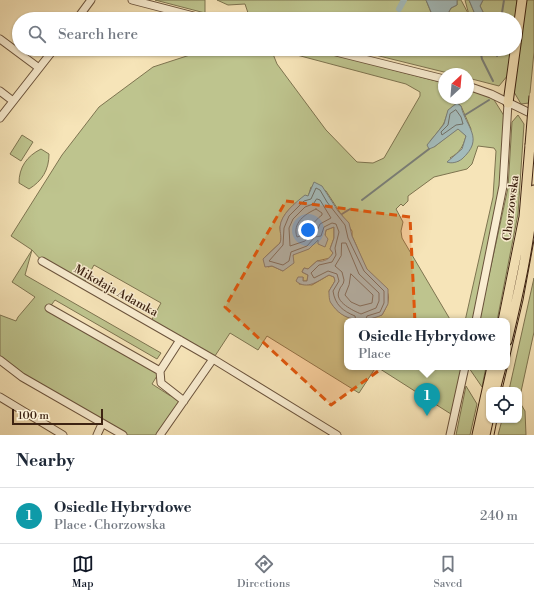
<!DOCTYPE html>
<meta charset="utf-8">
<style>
:root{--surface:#fff;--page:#f6f6f7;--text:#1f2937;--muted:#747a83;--line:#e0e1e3;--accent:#111827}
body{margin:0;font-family:"Libre Bodoni",serif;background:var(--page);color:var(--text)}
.controls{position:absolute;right:12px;bottom:12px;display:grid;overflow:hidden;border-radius:8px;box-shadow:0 1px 3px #0004}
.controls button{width:36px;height:36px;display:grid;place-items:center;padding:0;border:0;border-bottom:1px solid var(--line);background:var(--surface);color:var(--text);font:20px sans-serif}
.compass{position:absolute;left:438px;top:68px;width:36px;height:36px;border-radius:50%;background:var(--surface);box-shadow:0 1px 3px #0004;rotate:26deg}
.scale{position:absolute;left:12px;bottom:10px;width:91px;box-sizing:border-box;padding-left:4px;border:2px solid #3d2312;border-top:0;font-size:11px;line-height:14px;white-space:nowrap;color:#3d2312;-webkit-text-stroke:3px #f9edd1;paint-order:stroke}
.you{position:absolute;left:308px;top:230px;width:14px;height:14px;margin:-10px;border:3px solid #fff;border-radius:50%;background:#1a73e8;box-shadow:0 0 0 6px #1a73e833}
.badge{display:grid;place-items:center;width:26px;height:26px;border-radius:50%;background:var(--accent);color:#fff;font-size:13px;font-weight:700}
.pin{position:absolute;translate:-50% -33px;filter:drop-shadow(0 1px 2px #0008)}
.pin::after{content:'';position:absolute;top:21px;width:14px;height:12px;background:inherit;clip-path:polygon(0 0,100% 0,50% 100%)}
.popup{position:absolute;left:344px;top:318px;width:166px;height:52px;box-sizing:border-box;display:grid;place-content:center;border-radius:8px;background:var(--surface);filter:drop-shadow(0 1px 3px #0005);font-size:13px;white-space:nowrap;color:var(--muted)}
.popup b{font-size:15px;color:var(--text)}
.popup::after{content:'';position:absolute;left:50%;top:100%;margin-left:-8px;border:8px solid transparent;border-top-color:var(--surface)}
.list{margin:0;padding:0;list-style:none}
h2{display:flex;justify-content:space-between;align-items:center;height:52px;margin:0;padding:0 16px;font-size:17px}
h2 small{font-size:13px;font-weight:400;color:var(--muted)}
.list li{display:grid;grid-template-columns:26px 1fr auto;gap:12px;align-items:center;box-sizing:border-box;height:56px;padding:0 16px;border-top:1px solid var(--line)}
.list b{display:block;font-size:15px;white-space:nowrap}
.list p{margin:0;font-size:13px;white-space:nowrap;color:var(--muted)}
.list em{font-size:13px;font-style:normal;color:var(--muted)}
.icon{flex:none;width:22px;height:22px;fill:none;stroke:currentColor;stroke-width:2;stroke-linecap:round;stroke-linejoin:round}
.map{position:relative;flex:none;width:534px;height:435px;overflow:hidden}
.search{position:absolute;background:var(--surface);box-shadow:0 1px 3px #0004;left:12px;right:12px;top:12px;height:44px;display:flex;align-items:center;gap:10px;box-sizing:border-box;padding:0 14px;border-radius:22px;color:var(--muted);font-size:15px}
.sheet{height:108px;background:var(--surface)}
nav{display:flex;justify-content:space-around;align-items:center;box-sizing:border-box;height:56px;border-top:1px solid var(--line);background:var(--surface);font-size:11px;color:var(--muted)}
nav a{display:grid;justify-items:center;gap:2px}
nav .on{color:var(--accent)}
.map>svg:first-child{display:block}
</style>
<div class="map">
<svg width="534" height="435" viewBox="0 0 534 435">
<rect width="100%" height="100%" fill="#f6e4b8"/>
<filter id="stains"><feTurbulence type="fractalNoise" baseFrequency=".005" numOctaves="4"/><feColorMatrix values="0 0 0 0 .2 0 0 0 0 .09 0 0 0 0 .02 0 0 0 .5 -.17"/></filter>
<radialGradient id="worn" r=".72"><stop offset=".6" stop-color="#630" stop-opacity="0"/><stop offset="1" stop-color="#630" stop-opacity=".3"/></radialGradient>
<path fill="#bec48e" stroke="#7e7450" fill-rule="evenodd" d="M 155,0 L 205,0 L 205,13 Z
M 217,0 L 426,0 L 432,15 L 436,19 L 446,17 L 451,8 L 457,5 L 457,0 L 461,0 L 469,15 L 465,0 L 469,0 L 477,19 L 250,19 L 245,4 L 228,5 Z
M 483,0 L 517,0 L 515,19 L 482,19 L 483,12 L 480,6 Z
M 526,0 L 534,0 L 534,52 L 529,103 L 521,104 L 514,92 Z
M 197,49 L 312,49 L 444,83 L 444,98 L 468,98 L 468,89 L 491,95 L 506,119 L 503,186 L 476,321 L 465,321 L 493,197 L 496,151 L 494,148 L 478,146 L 472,164 L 467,169 L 434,177 L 408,196 L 408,201 L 403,206 L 401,204 L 396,209 L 403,222 L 401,231 L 402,238 L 451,321 L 361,321 L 382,315 C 400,286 376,287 366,268 C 361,258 357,246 352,236 L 352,231 L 326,191 L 311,187 L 308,197 C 295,202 282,213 280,227 C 280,233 282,238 280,243 L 265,257 L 268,267 L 272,266 L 283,271 L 293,255 L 325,235 L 326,230 L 334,227 L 334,238 L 330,249 L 333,253 L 330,258 L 317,261 L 308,269 L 304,268 L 302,272 L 308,275 L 307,281 L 303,281 L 303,277 L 299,284 L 312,285 L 329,275 L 334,277 L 335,281 L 329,291 C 332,311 341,316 360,321 L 347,321 L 347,367 L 376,367 L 359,393 L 267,336 L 258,350 L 230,333 L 213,359 L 150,323 L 161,303 L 94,265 L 83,285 L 42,261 L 32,250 L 25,275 L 161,353 L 157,359 L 55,300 L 49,308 L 160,371 L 152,384 L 169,395 L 184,401 L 160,435 L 123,435 L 0,360 L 0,315 L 16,321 L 18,317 L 35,297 L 12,282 L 32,250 L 11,236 L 62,155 L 99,107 L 153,67 L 196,53 ZM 278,50 L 406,84 L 420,92 L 420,96 L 384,158 L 373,163 L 357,162 L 326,130 L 277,64 L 273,54 L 274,51 ZM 459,104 L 461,106 L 471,129 L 459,161 L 450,158 C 460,152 463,147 466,136 L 458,128 L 434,147 L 430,141 C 433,138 442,127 444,123 C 447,116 448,105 459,104 Z
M 351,49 L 511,49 L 508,75 L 499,86 L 468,78 L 468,74 L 452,74 Z
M 518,115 L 524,124 L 518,214 L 497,321 L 479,321 L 508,188 L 512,122 Z
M 22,135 L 33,142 L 21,161 L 10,154 Z
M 41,149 L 49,154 C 49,170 42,181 29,189 L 19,183 C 19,167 27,156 41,149 Z
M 534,278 L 534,332 L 519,401 L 525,411 L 526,435 L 498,435 L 502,420 L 519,420 L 519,390 L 509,390 Z
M 377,367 L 465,367 L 454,416 Z
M 470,367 L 486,367 L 482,387 L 469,368 Z
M 466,386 L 477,404 L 470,435 L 456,435 Z"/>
<path fill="#a3bbbb" stroke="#7a7e77" d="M 426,0 L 457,0 L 457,5 L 451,8 L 446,17 L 434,19 Z
M 469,0 L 483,0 L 480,6 L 483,12 L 482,19 L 477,19 Z
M 457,103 L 461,106 C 466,128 485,138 462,159 C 458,162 452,164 447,162 L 462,149 L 466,136 L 458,129 L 434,147 L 429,149 L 427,145 L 444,124 L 448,110 Z
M 314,182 L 322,186 L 338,211 L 349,223 L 352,236 L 367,269 L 388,289 L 388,304 L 382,315 C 363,323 343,322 331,303 C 329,301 329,294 329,291 L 335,281 L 334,277 L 329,275 C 319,280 307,291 296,281 L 298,277 L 303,277 L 303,281 L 307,281 L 308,275 L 302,272 L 304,268 L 308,269 L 317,261 C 325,262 329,259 333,253 L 330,249 L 334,238 L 334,227 L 326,230 L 325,235 L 328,239 L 325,247 L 318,244 L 318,240 L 309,249 L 293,255 L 294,263 L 283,271 L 272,266 L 265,267 L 263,259 L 280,243 C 282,238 280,233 280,227 C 281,214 295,203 305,195 L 308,196 Z"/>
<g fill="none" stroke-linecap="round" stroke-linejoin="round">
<path stroke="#706f66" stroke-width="1" d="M 456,110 L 461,117 L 463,124 L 456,125 L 442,135 L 441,132 L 448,125 L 450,114 Z
M 317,199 L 320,200 L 331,218 L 320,224 L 317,231 L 310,234 L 305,241 L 290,246 L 289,228 L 293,219 L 305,207 L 313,204 Z
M 316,209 L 322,213 L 322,215 C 313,221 306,236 297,237 C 292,223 305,214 316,209 Z
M 342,243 L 346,243 L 359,274 L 379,293 L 379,301 L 376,308 L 361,314 C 354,311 334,302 339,291 C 340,286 344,285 344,280 L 342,272 L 335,266 L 341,256 Z
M 351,274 L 373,295 L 372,303 L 360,306 L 351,302 L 345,295 L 349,285 Z
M 356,321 L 355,316 C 343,311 335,305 333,291 L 339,281 L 337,274 L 328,271 L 314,278 L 311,273 L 319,265 L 332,262 L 336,255 L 335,248 L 339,232 L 336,224 L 332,223 L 324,227 L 321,236 L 315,237 L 307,246 L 291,252 L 289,261 L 283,265 L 269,261 L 283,245 L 284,228 L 289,216 L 304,201 L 311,199 L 316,188 L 320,190 L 327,202 L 345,225 L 348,238 L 364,271 L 384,291 L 384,303 L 380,312 L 367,316 L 365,321"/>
<path stroke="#7a7e77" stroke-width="2" d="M 469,17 L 470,19
M 501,19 L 504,0
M 480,49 L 482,59 L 493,81
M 497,56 L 501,49
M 465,115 L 489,100
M 362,200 L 429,149
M 342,214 L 350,209"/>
<path stroke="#a3bbbb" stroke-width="6" d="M 399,9 L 404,0"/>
<defs>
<path id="minor" d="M 132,0 L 205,19
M 77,19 L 91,0
M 0,39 L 39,68
M 324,49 L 444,79
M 468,86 L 491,94 L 534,115
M 0,91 L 13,101
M 0,118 L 54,49
M 42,261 L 213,359
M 49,308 L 160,371
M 476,321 L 503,186 L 508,103
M 180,340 L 160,371 L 161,383 L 184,401
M 0,360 L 22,377 L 123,435
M 0,397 L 63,435
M 97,435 L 102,424
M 160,435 L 213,359 L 337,435
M 450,435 L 465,367"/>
<path id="major" d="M 508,103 L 522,0
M 503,321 L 524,217 L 530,145
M 507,341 C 519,291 530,242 534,190
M 495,390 L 501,367
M 477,435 L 492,367
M 485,435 L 489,417"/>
</defs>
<use href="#minor" stroke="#6b533c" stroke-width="9"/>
<use href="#major" stroke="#3d2312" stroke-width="11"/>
<use href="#minor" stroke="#f9edd1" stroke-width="7"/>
<use href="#major" stroke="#f6e4b8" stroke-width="9"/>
<path stroke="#3d2312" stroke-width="1" d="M 502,390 L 523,300 L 534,240
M 494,435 L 497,420"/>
<defs>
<path id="major-bridge" d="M 530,145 L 534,96"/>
</defs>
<use href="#major-bridge" stroke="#3d2312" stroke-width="11" stroke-linecap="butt"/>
<use href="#major-bridge" stroke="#f6e4b8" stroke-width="9"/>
</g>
<path fill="#df560c" fill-opacity="0.2" stroke="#df560c" stroke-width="3" stroke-dasharray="8 5" stroke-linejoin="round" d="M 286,201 L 410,217 L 416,344 L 331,405 L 225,307 Z"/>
<g text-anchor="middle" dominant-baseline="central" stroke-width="3" stroke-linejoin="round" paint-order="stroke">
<g font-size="12" fill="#3d2312" stroke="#f9edd1">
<text transform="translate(511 208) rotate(-83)">Chorzowska</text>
<text transform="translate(116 291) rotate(29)">Mikołaja Adamka</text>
</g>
</g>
<rect width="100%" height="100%" filter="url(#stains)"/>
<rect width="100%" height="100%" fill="url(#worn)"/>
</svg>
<div class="controls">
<button><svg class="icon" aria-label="locate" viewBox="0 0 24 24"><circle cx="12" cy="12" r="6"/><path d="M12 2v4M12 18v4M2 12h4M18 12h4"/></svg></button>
</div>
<svg class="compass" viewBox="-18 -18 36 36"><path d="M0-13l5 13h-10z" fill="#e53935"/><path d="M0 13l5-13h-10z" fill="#747a83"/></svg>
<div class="scale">100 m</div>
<div class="you"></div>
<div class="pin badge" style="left:427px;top:416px;background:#0f9aa8">1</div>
<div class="popup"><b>Osiedle Hybrydowe</b>Place</div>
<div class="search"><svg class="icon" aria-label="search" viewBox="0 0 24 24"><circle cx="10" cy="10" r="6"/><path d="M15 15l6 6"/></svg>Search here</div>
</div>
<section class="sheet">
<h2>Nearby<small></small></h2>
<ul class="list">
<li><span class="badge" style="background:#0f9aa8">1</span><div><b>Osiedle Hybrydowe</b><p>Place · Chorzowska</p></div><em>240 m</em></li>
</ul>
</section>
<nav>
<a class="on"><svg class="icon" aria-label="map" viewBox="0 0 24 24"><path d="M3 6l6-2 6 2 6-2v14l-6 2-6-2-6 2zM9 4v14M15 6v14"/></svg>Map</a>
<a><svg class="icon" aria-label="directions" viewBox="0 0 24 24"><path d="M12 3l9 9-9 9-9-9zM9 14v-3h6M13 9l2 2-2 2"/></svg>Directions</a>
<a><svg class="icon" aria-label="saved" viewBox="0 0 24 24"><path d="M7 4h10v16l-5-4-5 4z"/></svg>Saved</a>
</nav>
